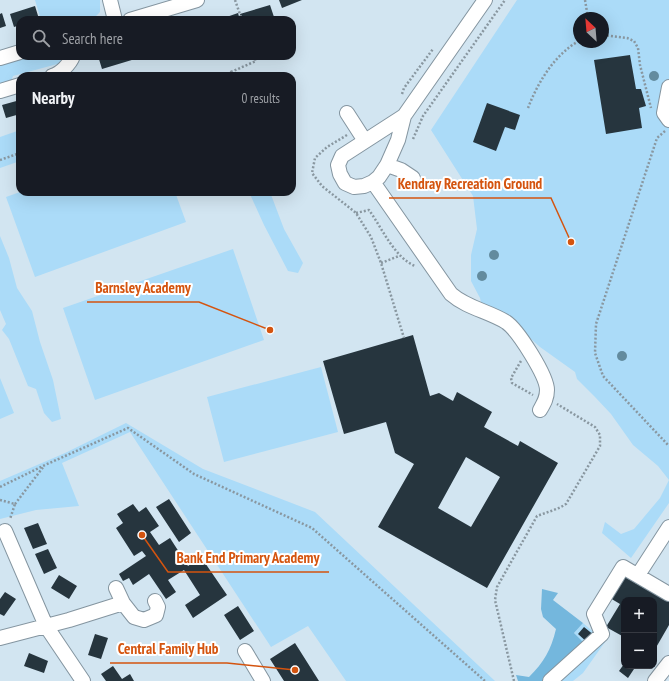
<!DOCTYPE html>
<meta charset="utf-8">
<style>
:root{--surface:#171b24;--page:#20242c;--text:#f1f3f6;--muted:#9ea1a6;--line:#363941}
body{margin:0;font-family:"PT Sans Narrow",sans-serif;background:var(--page);color:var(--text)}
.controls{position:absolute;right:12px;bottom:12px;display:grid;overflow:hidden;border-radius:8px;box-shadow:0 4px 16px #0002}
.controls button{width:36px;height:36px;display:grid;place-items:center;padding:0;border:0;border-bottom:1px solid var(--line);background:var(--surface);color:var(--text);font:20px sans-serif}
.compass{position:absolute;left:573px;top:12px;width:36px;height:36px;border-radius:50%;background:var(--surface);box-shadow:0 4px 16px #0002;rotate:334deg}
.list{margin:0;padding:0;list-style:none}
h2{display:flex;justify-content:space-between;align-items:center;height:52px;margin:0;padding:0 16px;font-size:17px}
h2 small{font-size:13px;font-weight:400;color:var(--muted)}
.icon{flex:none;width:22px;height:22px;fill:none;stroke:currentColor;stroke-width:2;stroke-linecap:round;stroke-linejoin:round}
.map{position:relative;flex:none;width:669px;height:681px;overflow:hidden}
.search{position:absolute;background:var(--surface);box-shadow:0 4px 16px #0002;left:16px;top:16px;width:280px;height:44px;display:flex;align-items:center;gap:10px;box-sizing:border-box;padding:0 14px;border-radius:12px;color:var(--muted);font-size:15px}
.panel{position:absolute;background:var(--surface);box-shadow:0 4px 16px #0002;left:16px;top:72px;width:280px;height:124px;border-radius:12px}
.map>svg:first-child{display:block}
</style>
<div class="map">
<svg width="669" height="681" viewBox="0 0 669 681">
<rect width="100%" height="100%" fill="#d2e5f1"/>
<path fill="#abdbf8" fill-rule="evenodd" d="M 35,0 L 100,0 L 100,12 L 94,18 L 88,20 L 41,20 Z
M 517,0 L 669,0 L 669,503 L 631,558 L 602,533 L 605,522 L 621,534 L 634,529 L 660,498 L 669,480 L 658,466 L 633,445 L 611,414 L 595,397 L 577,379 L 575,372 L 540,347 L 512,322 L 482,307 L 480,298 L 471,281 L 471,255 L 477,229 L 473,196 L 431,130 ZM 579,18 L 603,18 L 603,42 L 579,42 Z
M 31,56 L 68,56 L 61,63 L 13,76 L 11,82 L 0,85 L 0,65 Z
M 20,130 L 20,161 L 0,168 L 0,137 Z
M 20,192 L 175,192 L 186,222 L 35,277 L 6,197 Z
M 249,192 L 270,192 L 284,229 L 303,263 L 298,273 L 288,271 L 264,225 Z
M 0,236 L 9,258 L 17,288 L 32,311 L 40,342 L 53,380 L 61,419 L 52,422 L 44,413 L 36,389 L 28,386 L 9,339 L 2,330 L 6,324 L 0,310 Z
M 233,249 L 264,340 L 95,400 L 63,308 Z
M 321,367 L 338,432 L 224,462 L 207,397 Z
M 0,378 L 14,413 L 0,419 Z
M 126,423 L 203,469 L 315,512 L 495,681 L 346,681 L 308,626 L 271,647 L 130,432 L 62,463 L 79,506 L 36,510 L 0,519 L 0,481 L 65,453 Z
M 583,623 L 605,642 L 583,673 L 573,681 L 542,681 L 583,643 L 574,633 Z"/>
<path fill="#74b7dd" d="M 542,589 L 558,593 L 553,600 L 583,623 L 574,633 L 584,643 L 542,681 L 518,681 L 516,675 L 529,677 C 544,662 551,650 556,629 L 543,617 L 541,609 Z"/>
<path fill="#26353e" fill-rule="evenodd" d="M 279,0 L 302,0 L 282,8 Z
M 270,5 L 275,20 L 242,20 L 240,14 Z
M 35,6 L 39,19 L 20,20 L 20,25 L 14,27 L 10,14 Z
M 2,13 L 6,26 L 0,28 L 0,14 Z
M 238,13 L 240,20 L 218,20 Z
M 630,55 L 636,89 L 641,89 L 646,106 L 639,108 L 642,128 L 606,134 L 594,60 Z
M 98,56 L 145,56 L 102,69 Z
M 20,100 L 20,114 L 6,118 L 2,105 Z
M 487,103 L 520,115 L 515,130 L 505,127 L 496,151 L 473,142 Z
M 413,335 L 430,396 L 439,393 L 453,401 L 457,392 L 492,412 L 484,427 L 518,446 L 520,441 L 558,463 L 487,588 L 378,527 L 414,464 L 395,453 L 386,422 L 344,434 L 323,361 ZM 466,457 L 500,477 L 471,527 L 438,508 Z
M 169,499 L 191,533 L 179,542 L 156,507 Z
M 133,504 L 139,512 L 146,507 L 159,526 L 150,532 L 159,545 L 170,538 L 188,566 L 201,557 L 227,595 L 193,618 L 185,605 L 200,595 L 184,570 L 168,580 L 176,592 L 166,599 L 149,574 L 133,585 L 129,578 L 123,581 L 119,574 L 146,556 L 142,551 L 134,556 L 116,528 L 123,523 L 117,514 Z
M 38,523 L 47,544 L 33,549 L 24,528 Z
M 48,549 L 57,568 L 44,574 L 35,554 Z
M 59,575 L 77,586 L 69,599 L 51,588 Z
M 623,576 L 669,602 L 669,625 L 654,651 L 654,600 L 624,600 L 624,637 L 606,627 L 620,604 L 610,598 Z
M 5,592 L 16,599 L 4,616 L 0,614 L 0,599 Z
M 238,606 L 254,631 L 240,640 L 224,615 Z
M 584,627 L 595,636 L 588,643 L 578,634 Z
M 95,634 L 108,638 L 101,659 L 88,655 Z
M 295,643 L 319,681 L 284,681 L 270,659 Z
M 29,653 L 48,661 L 44,673 L 24,666 Z
M 624,664 L 624,666 L 636,666 L 628,678 L 619,671 Z
M 113,666 L 122,679 L 130,674 L 134,681 L 106,681 L 101,674 Z"/>
<g fill="none" stroke-linecap="round" stroke-linejoin="round">
<defs>
<path id="minor" d="M 110,0 L 115,20
M 130,20 L 197,0
M 0,58 L 20,52
M 52,76 C 60,74 70,64 73,56
M 669,87 L 664,113 L 669,120
M 0,91 L 20,85
M 347,113 L 365,141
M 404,116 L 342,156 L 338,165 L 340,174 L 345,183 L 354,187 L 364,186 L 373,182 L 379,177 L 387,165 L 398,140 L 404,116 L 485,0
M 387,165 L 401,170 L 413,178
M 373,182 L 451,294 C 467,308 488,311 506,322 C 518,330 547,376 547,390 C 547,398 544,403 540,410
M 5,531 L 46,626 L 83,681
M 638,575 L 669,527
M 116,588 L 123,603
M 0,638 L 69,620 L 123,603 L 134,617 L 144,620 L 156,615 L 158,607 L 155,601
M 245,651 L 263,681
M 550,681 L 602,634 L 594,614 L 623,567 L 669,594
M 655,681 L 669,663"/>
</defs>
<use href="#minor" stroke="#8495a0" stroke-width="16"/>
<path stroke="#8997a0" stroke-width="2.5" stroke-dasharray="2 2" stroke-linecap="butt" d="M 235,0 L 242,20
M 585,0 L 588,18
M 603,35 L 627,38 L 634,41 L 638,48 L 640,65 L 651,108
M 230,76 L 231,72 L 256,61 L 254,56
M 402,94 L 404,88 L 433,49
M 528,108 C 538,82 555,54 579,41
M 665,131 L 657,138 L 596,324 L 595,353 L 603,376 L 669,446
M 347,135 L 327,147 L 315,158 L 312,173 L 322,186 L 356,213 L 371,237 L 381,263 L 404,338
M 413,139 L 423,116 L 505,0
M 0,160 L 20,153
M 356,213 L 369,210 C 382,228 394,257 415,266
M 381,263 L 399,256
M 521,361 L 511,378 L 512,383 L 533,395
M 0,487 L 45,465 L 128,428 L 194,474 L 312,528 L 485,681
M 0,500 L 15,504 L 10,519
M 15,504 L 44,466
M 514,681 L 495,600 L 497,587 L 537,516 C 547,512 557,510 566,504 L 600,446 L 600,435 L 595,427 L 557,404"/>
<use href="#minor" stroke="#fff" stroke-width="14"/>
</g>
<g fill="#638b9e">
<circle cx="654" cy="76" r="5"/>
<circle cx="494" cy="255" r="5"/>
<circle cx="482" cy="276" r="5"/>
<circle cx="622" cy="356" r="5"/>
</g>
<path fill="none" stroke="#d4540f" stroke-width="1.5" d="M571 242L551 198H389M270 330L199 302H87M142 535L168 572H329M295 670L227 663H110"/>
<g fill="#d4540f" stroke="#fff" stroke-width="1.5">
<circle cx="571" cy="242" r="4"/>
<circle cx="270" cy="330" r="4"/>
<circle cx="142" cy="535" r="4"/>
<circle cx="295" cy="670" r="4"/>
</g>
<g font-size="15" text-anchor="middle" font-weight="bold" fill="#d4540f" stroke="#fff" stroke-width="4" stroke-linejoin="round" paint-order="stroke">
<text x="470" y="189">Kendray Recreation Ground</text>
<text x="143" y="293">Barnsley Academy</text>
<text x="248" y="563">Bank End Primary Academy</text>
<text x="168" y="654">Central Family Hub</text>
</g>
</svg>
<div class="controls">
<button>+</button>
<button>−</button>
</div>
<svg class="compass" viewBox="-18 -18 36 36"><path d="M0-13l5 13h-10z" fill="#e53935"/><path d="M0 13l5-13h-10z" fill="#9ea1a6"/></svg>
<div class="search"><svg class="icon" aria-label="search" viewBox="0 0 24 24"><circle cx="10" cy="10" r="6"/><path d="M15 15l6 6"/></svg>Search here</div>
<section class="panel">
<h2>Nearby<small>0 results</small></h2>
<ul class="list">
</ul>
</section>
</div>
